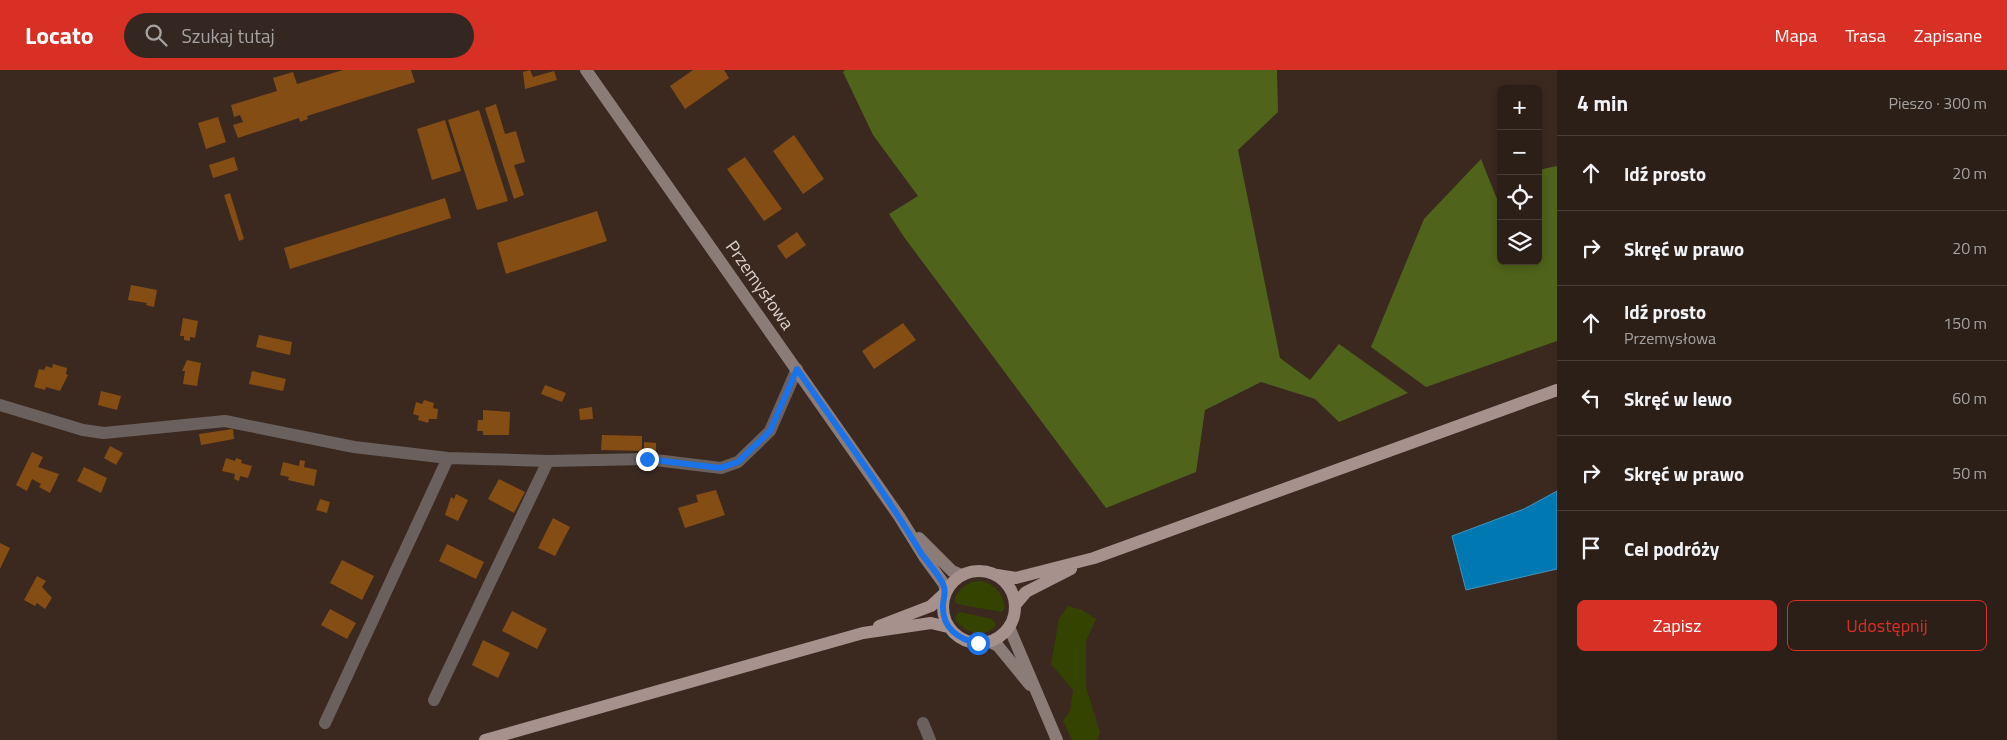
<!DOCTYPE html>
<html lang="pl">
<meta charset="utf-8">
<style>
:root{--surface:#2c1f18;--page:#342721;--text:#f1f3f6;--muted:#a6a2a2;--line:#483d37;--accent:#d93025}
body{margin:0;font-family:"Titillium Web",sans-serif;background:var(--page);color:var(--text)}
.controls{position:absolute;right:15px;top:15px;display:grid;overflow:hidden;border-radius:8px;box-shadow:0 2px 8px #0003}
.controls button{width:45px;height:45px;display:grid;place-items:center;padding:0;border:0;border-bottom:1px solid var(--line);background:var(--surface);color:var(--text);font:25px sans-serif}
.stop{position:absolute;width:15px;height:15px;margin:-11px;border:4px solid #1a73e8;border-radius:50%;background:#fff}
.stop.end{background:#1a73e8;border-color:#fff;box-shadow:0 1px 5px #0008}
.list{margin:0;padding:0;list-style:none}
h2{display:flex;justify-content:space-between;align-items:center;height:65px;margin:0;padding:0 20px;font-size:21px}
h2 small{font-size:16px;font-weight:400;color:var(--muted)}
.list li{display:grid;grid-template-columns:32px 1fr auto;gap:15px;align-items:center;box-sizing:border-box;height:75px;padding:0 20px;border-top:1px solid var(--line)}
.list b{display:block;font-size:19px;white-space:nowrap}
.list p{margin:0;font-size:16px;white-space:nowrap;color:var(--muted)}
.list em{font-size:16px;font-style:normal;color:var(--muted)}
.actions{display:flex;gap:10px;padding:15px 20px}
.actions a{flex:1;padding:11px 0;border:1px solid var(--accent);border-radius:8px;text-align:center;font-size:18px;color:var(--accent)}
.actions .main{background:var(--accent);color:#fff}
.icon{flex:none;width:28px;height:28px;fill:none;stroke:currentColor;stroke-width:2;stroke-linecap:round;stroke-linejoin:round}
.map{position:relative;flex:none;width:1557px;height:670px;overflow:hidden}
header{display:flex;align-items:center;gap:30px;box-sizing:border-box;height:70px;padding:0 25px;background:var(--accent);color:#fff}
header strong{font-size:24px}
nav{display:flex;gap:28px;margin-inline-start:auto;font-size:18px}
.search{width:350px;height:45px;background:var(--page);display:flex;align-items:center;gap:12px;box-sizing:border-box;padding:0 18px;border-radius:28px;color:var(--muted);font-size:19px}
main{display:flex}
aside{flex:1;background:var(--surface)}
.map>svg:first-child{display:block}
</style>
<header>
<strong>Locato</strong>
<div class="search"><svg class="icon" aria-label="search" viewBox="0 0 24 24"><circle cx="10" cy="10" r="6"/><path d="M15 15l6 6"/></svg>Szukaj tutaj</div>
<nav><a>Mapa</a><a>Trasa</a><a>Zapisane</a></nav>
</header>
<main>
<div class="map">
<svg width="1557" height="670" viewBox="0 0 1557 670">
<rect width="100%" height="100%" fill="#3b2920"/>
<path fill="#344300" d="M 981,511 C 996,514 1003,524 1005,538 L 1002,542 L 957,534 L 955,532 L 955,527 C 961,517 969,511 981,511 Z
M 1068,536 L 1082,540 L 1096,549 L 1086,571 L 1086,617 L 1100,663 L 1097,670 L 1072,670 L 1063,651 L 1070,641 L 1073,620 L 1051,594 L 1059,549 Z
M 960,542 L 992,549 L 996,555 C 985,570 964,563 955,549 L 956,545 Z"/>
<path fill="#50631a" d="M 845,0 L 1277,0 L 1278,42 L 1238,80 L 1280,288 L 1310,310 L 1339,274 L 1408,323 L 1339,352 L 1315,329 L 1261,312 L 1205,340 L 1196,402 L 1106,438 L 904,167 L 889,144 L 918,126 L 873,65 L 843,2 Z
M 1481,89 L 1501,139 L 1501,191 L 1538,191 L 1538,100 L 1557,96 L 1557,271 L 1426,317 L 1371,277 L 1424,149 Z"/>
<path fill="#0079b2" stroke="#4293ba" d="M 1557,421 L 1557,499 L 1466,520 L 1452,466 L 1524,439 Z"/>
<path fill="#844d14" d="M 343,0 L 411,0 L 415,12 L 307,46 L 308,49 L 300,52 L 299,48 L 238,68 L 233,55 L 243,52 L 240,45 L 234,47 L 231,35 L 277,21 L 273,8 L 293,2 L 297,14 Z
M 530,0 L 533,7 L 554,1 L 557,10 L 525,19 L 523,2 Z
M 693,0 L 724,0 L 729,8 L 685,39 L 670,16 Z
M 496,34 L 505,64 L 516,61 L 525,92 L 514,95 L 524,125 L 514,129 L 485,38 Z
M 479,40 L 508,131 L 477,140 L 448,50 Z
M 218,47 L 226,72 L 206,79 L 198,53 Z
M 445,50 L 461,101 L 432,110 L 417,59 Z
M 794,65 L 824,109 L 803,124 L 773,81 Z
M 234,87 L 238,100 L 213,108 L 209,95 Z
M 745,87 L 782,139 L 764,151 L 727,99 Z
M 230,123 L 244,169 L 239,171 L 224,125 Z
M 445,128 L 451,148 L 290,199 L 284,178 Z
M 597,141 L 607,171 L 506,204 L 497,173 Z
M 797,162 L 806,175 L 786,189 L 777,176 Z
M 131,215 L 157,220 L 154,237 L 146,235 L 147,233 L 128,230 Z
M 183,248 L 198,251 L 195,268 L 190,267 L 190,271 L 184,270 L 184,266 L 180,266 Z
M 903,253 L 916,270 L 874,299 L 862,281 Z
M 259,265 L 292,272 L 290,285 L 256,277 Z
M 187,290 L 201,293 L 197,316 L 183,314 L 185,301 L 182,301 Z
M 53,294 L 67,298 L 66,304 L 68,305 L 60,321 L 46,317 L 45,320 L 34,317 L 39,299 L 44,300 L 46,296 L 52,298 Z
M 252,301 L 286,309 L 283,321 L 249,314 Z
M 545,315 L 566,323 L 562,332 L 541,324 Z
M 101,321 L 121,326 L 117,340 L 98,335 Z
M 424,330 L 434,333 L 433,338 L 438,339 L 437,349 L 429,349 L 428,353 L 418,350 L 419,346 L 413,344 L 416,332 L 422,334 Z
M 592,337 L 593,349 L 580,350 L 579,339 Z
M 483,340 L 510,342 L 509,365 L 483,365 L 483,361 L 477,361 L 478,350 L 483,350 Z
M 233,359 L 234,369 L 201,375 L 199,364 Z
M 602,365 L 642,366 L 642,381 L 601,380 Z
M 644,372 L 656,373 L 656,384 L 644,383 Z
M 110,376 L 123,383 L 116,395 L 104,388 Z
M 32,382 L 43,387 L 38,397 L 59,404 L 50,423 L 39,417 L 41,414 L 32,409 L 27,421 L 16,415 Z
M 226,388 L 235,391 L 236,388 L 242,390 L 241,393 L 252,396 L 248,408 L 240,406 L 239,411 L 234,409 L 235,404 L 222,401 Z
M 300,390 L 305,391 L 304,397 L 317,400 L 314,416 L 288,410 L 289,407 L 280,405 L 283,392 L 299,396 Z
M 84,397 L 107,408 L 101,423 L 77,411 Z
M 499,409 L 525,422 L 514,443 L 488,429 Z
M 716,420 L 725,445 L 685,458 L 678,438 L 698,432 L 696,425 Z
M 456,424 L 468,430 L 458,451 L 445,445 L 451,427 L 454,429 Z
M 320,429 L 330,432 L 327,443 L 316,440 Z
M 553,448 L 570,457 L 555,486 L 538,478 Z
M 0,473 L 10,478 L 0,499 Z
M 447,474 L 484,492 L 476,509 L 439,491 Z
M 342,490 L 374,506 L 362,530 L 330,513 Z
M 37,506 L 46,511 L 42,517 L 52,528 L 45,539 L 37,533 L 35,536 L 24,530 Z
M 330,539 L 356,553 L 347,569 L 321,555 Z
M 512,541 L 547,559 L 537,579 L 502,561 Z
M 483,570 L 510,583 L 498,608 L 472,595 Z"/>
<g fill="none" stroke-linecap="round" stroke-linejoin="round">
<path stroke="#6a605e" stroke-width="12" d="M 0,335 L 83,360 L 104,363 L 225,351 L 354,377 L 448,388 L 548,391 L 647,389 L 721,398 L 738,392 L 770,361 L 797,299
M 434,630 L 548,391
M 325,653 L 448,388
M 923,653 L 930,670"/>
<path stroke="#8c7c78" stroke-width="12" d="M 586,0 L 899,446 L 925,488 L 944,514 L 946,522
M 919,468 L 952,501 L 962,505
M 1009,557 L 1057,670
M 990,572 L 998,576 L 1030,615"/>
<path stroke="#a6918c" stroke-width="12" d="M943 537a36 36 0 1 1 72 0a36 36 0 1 1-72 0Z
M 997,505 L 1016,508 L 1094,488 L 1557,320
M 1015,535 L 1026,522 L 1071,499
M 879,556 L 931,536 L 945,523
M 485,670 L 863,563 L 931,553 L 948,557"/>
</g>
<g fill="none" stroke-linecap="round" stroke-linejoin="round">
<path stroke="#1a73e8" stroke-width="6" d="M 647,389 L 720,398 L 738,392 L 770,361 L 797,299 C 839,360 883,419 921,483 C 928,493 938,503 943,514 C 947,522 943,528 943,536 C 942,558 959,570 978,573"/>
</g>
<g text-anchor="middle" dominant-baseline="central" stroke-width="4.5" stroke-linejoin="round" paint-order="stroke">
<g font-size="18" fill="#dcd1cb" stroke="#3b2920">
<text transform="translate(760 215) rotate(55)">Przemysłowa</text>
</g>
</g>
</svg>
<div class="controls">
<button>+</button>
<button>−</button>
<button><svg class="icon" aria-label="locate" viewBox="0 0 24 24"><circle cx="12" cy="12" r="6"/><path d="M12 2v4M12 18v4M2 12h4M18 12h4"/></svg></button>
<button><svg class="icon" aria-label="layers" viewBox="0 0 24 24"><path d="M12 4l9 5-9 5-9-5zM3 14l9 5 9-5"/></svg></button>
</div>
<div class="stop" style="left:978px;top:573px"></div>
<div class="stop end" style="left:647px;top:389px"></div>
</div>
<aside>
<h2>4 min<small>Pieszo · 300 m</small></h2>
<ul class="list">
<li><svg class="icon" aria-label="ahead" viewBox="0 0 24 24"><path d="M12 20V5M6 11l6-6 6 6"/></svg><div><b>Idź prosto</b></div><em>20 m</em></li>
<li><svg class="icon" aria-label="right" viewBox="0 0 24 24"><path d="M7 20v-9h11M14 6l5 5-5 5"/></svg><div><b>Skręć w prawo</b></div><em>20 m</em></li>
<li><svg class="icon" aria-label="ahead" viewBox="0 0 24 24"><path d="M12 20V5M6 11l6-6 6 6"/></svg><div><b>Idź prosto</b><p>Przemysłowa</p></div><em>150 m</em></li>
<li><svg class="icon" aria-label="left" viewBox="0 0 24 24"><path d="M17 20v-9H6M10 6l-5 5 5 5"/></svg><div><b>Skręć w lewo</b></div><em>60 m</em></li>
<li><svg class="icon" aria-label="right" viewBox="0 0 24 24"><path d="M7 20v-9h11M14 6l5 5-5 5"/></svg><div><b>Skręć w prawo</b></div><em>50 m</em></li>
<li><svg class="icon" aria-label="arrive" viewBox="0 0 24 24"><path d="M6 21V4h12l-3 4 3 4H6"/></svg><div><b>Cel podróży</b></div></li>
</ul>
<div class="actions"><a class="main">Zapisz</a><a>Udostępnij</a></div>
</aside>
</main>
